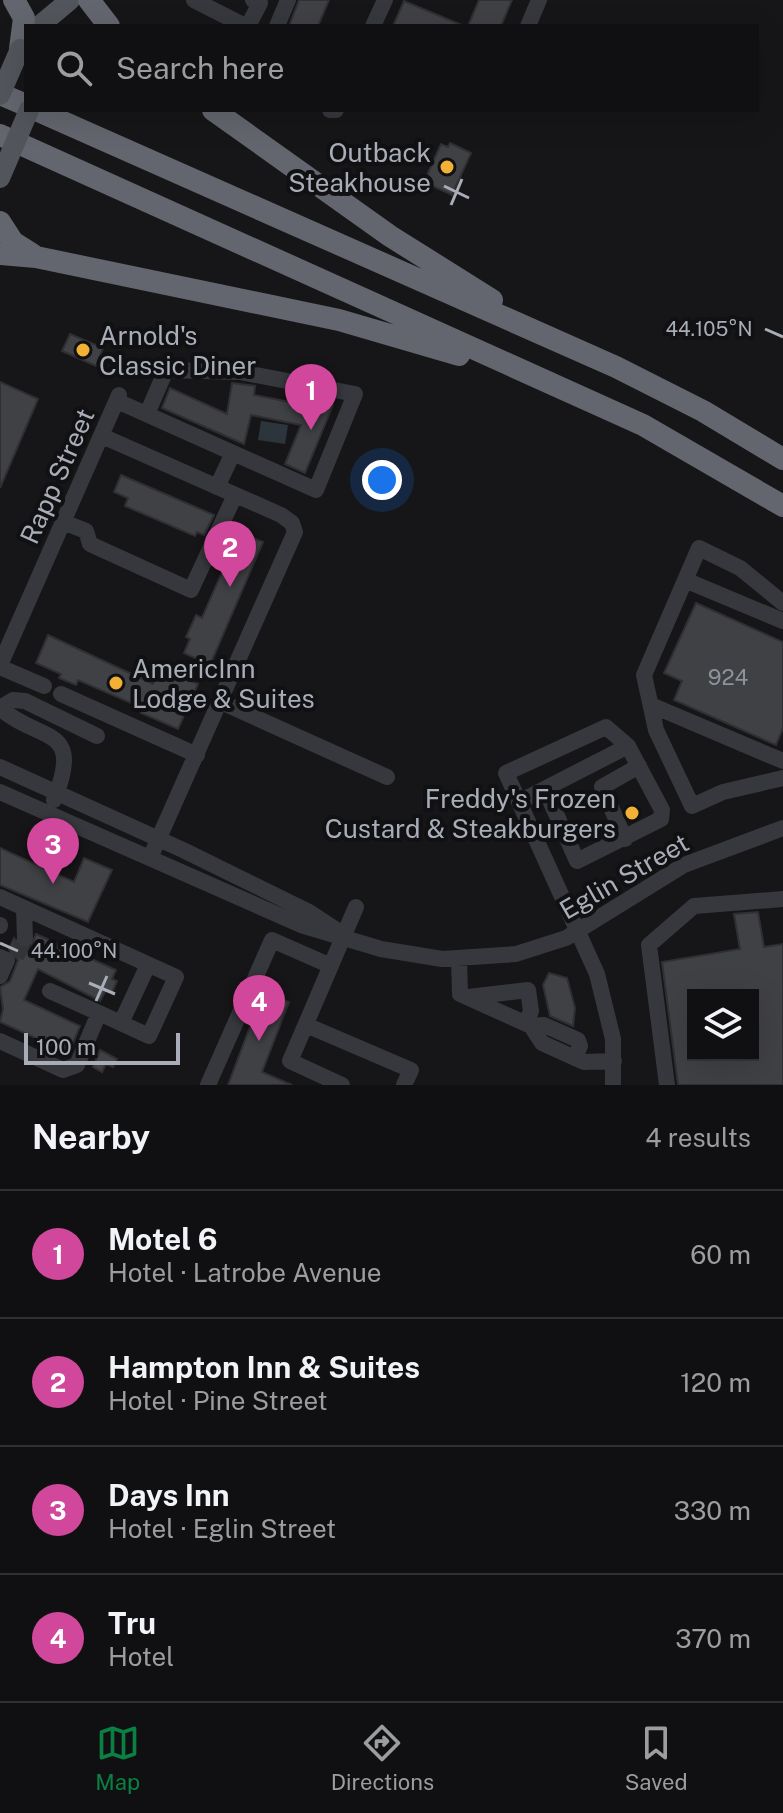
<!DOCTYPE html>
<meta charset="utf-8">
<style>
:root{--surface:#101012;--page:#19191b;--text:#f1f3f6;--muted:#9c9d9f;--line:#303032;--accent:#0b8043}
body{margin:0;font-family:"Public Sans",sans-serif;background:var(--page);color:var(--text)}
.controls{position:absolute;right:24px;bottom:24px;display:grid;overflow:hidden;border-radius:0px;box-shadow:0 8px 32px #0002}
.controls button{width:72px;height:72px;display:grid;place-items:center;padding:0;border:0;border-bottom:2px solid var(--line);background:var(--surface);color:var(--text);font:40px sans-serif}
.scale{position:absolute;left:24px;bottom:20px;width:156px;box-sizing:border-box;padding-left:8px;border:4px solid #a8adb8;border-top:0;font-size:22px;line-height:28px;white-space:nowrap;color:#a8adb8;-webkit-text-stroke:6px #111113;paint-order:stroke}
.you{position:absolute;left:382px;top:480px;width:28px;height:28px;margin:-20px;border:6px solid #fff;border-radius:50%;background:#1a73e8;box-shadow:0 0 0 12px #1a73e833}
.badge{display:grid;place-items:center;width:52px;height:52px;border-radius:50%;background:var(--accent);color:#fff;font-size:26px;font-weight:700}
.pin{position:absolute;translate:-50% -66px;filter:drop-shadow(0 2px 4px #0008)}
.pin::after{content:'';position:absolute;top:42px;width:28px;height:24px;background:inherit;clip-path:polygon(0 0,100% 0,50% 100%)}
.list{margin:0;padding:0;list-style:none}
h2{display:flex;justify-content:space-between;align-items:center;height:104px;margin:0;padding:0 32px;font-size:34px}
h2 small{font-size:26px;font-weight:400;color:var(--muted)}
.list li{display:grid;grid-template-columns:52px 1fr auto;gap:24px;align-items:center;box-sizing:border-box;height:128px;padding:0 32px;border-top:2px solid var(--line)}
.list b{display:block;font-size:30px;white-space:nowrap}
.list p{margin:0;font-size:26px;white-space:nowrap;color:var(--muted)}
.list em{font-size:26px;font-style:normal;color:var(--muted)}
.icon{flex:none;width:44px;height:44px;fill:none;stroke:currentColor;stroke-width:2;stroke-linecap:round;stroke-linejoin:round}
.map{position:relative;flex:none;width:783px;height:1085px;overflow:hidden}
.search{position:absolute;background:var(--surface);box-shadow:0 8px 32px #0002;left:24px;right:24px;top:24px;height:88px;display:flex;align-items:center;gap:20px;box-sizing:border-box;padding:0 28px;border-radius:0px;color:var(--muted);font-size:30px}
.sheet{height:616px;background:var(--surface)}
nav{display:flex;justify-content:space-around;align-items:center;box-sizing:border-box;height:112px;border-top:2px solid var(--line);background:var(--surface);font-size:22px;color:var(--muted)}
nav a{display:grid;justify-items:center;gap:4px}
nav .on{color:var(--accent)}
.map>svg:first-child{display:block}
</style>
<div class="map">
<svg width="783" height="1085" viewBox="0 0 783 1085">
<rect width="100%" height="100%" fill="#161618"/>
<path fill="#2c353c" d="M 261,421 L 288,425 L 285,444 L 258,440 Z"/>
<path fill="#404145" stroke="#303034" stroke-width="2" fill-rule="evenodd" d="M 299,0 L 329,0 L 318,26 L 289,26 Z
M 479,0 L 512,0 L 501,26 L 468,26 Z
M 404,1 L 464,26 L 393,26 Z
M 450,143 L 471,153 L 452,195 L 424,182 L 441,144 L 448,147 Z
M 70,334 L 103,348 L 96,366 L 62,351 Z
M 0,382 L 38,399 L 0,488 Z
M 232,383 L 255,386 L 254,395 L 310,406 L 313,397 L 333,405 L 305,473 L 285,464 L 301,425 L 251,415 L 244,444 L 162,408 L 170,388 L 227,414 Z
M 121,475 L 214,515 L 204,535 L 197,532 L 195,536 L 125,506 L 128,498 L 114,492 Z
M 244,534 L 263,542 L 210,665 L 184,653 L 190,639 L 186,637 L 196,615 L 202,618 L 229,556 L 233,558 Z
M 696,603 L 783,642 L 783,728 L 776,745 L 674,700 L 682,681 L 664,673 Z
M 48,635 L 153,684 L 155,679 L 160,681 L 165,670 L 198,684 L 178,729 L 141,713 L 143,708 L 78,680 L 76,685 L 59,678 L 61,674 L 36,663 Z
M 0,848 L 74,882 L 84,858 L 112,870 L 88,922 L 0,885 Z
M 758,912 L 764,947 L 783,944 L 783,1085 L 678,1085 L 662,962 L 740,949 L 734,914 ZM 693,995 L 753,995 L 753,1055 L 693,1055 Z
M 36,934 L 116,970 L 112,979 L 117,981 L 112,993 L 106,990 L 100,1001 L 38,969 L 24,1000 L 80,1026 L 69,1053 L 0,1022 L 3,1009 L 0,987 L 10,981 L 18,960 L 9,949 L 14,938 L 19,948 L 30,949 Z
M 549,973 L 567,978 L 575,1008 L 573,1026 L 550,1016 L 543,985 Z
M 268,993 L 289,1002 L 262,1072 L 292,1085 L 228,1085 L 262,995 L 266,997 Z
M 100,1050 L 117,1059 L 113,1067 L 106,1064 L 102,1072 L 93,1067 Z"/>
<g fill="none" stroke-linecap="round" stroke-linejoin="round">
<path stroke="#333438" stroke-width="16" stroke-dasharray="16 8" stroke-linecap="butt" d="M 16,957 L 25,939"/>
<path stroke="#37383d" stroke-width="16" d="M 194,0 L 245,26
M 248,26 L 260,3 L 253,0
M 277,26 L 288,0
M 373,26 L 385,0
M 528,26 L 539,0
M 330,110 L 336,110
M 117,401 L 316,490 L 355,394 L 240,372 L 166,370 L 147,414
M 102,436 L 281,515 L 292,523 L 295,532 L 150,858
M 217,487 L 233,453
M 63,522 L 86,531 L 90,544 L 191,590 L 235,495
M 685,580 L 783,621
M 783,603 L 740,568 L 699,548 L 644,675 L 656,730 L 692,806 L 723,792 L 783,778
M 0,665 L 119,395
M 0,667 L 44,686
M 61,694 L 197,755
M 221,702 L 387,777
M 651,705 L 783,761
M 0,767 L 183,850 L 309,912 L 344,935
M 0,792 L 301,925 L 381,949 L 442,959 L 516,954 L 566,938 L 684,865 L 783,828
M 54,800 C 85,724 39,743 0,708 L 13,700 L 25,701 L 97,736
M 519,802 L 628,746 L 662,810 L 661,819 L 577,861 L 545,789
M 625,839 L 602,787 L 639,766
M 0,897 L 176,977 L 149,1036 L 99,1013
M 24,908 L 25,939
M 0,925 L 0,926
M 0,957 L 7,960 L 0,976
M 459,959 L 460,994 L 531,1026 L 542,1043 L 575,1058 L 584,1062 L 614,1061
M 468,997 L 528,990 L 531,1011 L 526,1023
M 121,1023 L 148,965
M 306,1025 L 411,1070 L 404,1085
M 531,1026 L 544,1025 L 578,1040 L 580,1046 L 575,1058
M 0,1041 L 63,1070 L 77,1065 L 99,1013 L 50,991
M 208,1085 L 272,940 L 331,966
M 342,1085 L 290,1061 L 356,907
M 613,1085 L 613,1039 L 597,974 L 506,773 L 606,727 L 628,746
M 667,1085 L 649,945 L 694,906 L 783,899"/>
<path stroke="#53555c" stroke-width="20" d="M 39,26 L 70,0"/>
<path stroke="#63666e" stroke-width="22" d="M 14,0 L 24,18 L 20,49
M 89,0 L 109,26
M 0,94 L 26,105
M 36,110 L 616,367 L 703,411 L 783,459
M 213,110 L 390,236 L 492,300
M 0,135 L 643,425 L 783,506
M 0,222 L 13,242 L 32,254
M 0,254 L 36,257 L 339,320 L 459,355"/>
<path stroke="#53555c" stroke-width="20" d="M 0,95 L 20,49
M 0,178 L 29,110"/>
</g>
<path fill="none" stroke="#a8adb8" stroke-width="3" d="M 444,186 L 469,198M 451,205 L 462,179M 765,329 L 783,337M 0,943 L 18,951M 89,983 L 115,994M 96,1001 L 107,976"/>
<g fill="#f2b134" stroke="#111113" stroke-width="3">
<circle cx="447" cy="167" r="8"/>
<circle cx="83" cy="350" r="8"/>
<circle cx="116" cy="683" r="8"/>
<circle cx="632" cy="813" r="8"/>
</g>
<g text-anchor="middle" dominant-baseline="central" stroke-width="8" stroke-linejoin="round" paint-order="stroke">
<g font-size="22" fill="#8e929b">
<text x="728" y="677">924</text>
</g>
<g font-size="26" fill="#a8adb8" stroke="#111113" text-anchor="end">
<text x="431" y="152">Outback<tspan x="431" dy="30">Steakhouse</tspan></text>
<text x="99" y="335" text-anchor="start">Arnold's<tspan x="99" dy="30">Classic Diner</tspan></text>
<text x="132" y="668" text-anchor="start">AmericInn<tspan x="132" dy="30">Lodge &amp; Suites</tspan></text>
<text x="616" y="798">Freddy's Frozen<tspan x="616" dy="30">Custard &amp; Steakburgers</tspan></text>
</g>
<g font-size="26" fill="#a8adb8" stroke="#111113">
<text transform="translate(57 476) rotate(-66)">Rapp Street</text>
<text transform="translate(624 876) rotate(-30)">Eglin Street</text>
</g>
</g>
<g font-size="20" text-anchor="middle" fill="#a8adb8" stroke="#111113" stroke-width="8" stroke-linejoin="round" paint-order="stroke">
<text x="709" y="336">44.105°N</text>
<text x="74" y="958">44.100°N</text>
</g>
</svg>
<div class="controls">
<button><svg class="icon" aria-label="layers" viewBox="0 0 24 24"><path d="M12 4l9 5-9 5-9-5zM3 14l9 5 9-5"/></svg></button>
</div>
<div class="scale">100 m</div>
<div class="you"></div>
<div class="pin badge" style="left:311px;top:430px;background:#d1479c">1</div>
<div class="pin badge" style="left:230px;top:587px;background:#d1479c">2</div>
<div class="pin badge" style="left:53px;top:884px;background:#d1479c">3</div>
<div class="pin badge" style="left:259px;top:1041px;background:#d1479c">4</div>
<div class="search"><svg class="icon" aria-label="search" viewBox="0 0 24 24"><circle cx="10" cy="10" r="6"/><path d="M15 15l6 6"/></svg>Search here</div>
</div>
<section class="sheet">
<h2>Nearby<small>4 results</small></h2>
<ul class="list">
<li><span class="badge" style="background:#d1479c">1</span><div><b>Motel 6</b><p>Hotel · Latrobe Avenue</p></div><em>60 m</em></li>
<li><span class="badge" style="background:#d1479c">2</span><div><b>Hampton Inn &amp; Suites</b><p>Hotel · Pine Street</p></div><em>120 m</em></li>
<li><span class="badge" style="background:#d1479c">3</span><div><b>Days Inn</b><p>Hotel · Eglin Street</p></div><em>330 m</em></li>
<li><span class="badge" style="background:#d1479c">4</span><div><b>Tru</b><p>Hotel</p></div><em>370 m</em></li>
</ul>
</section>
<nav>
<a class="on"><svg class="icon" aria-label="map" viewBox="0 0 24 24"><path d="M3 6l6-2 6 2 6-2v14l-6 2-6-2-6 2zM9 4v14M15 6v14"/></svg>Map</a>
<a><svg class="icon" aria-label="directions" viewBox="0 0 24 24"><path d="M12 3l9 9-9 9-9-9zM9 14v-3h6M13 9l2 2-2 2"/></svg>Directions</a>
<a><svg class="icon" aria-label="saved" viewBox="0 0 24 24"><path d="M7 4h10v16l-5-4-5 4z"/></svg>Saved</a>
</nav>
